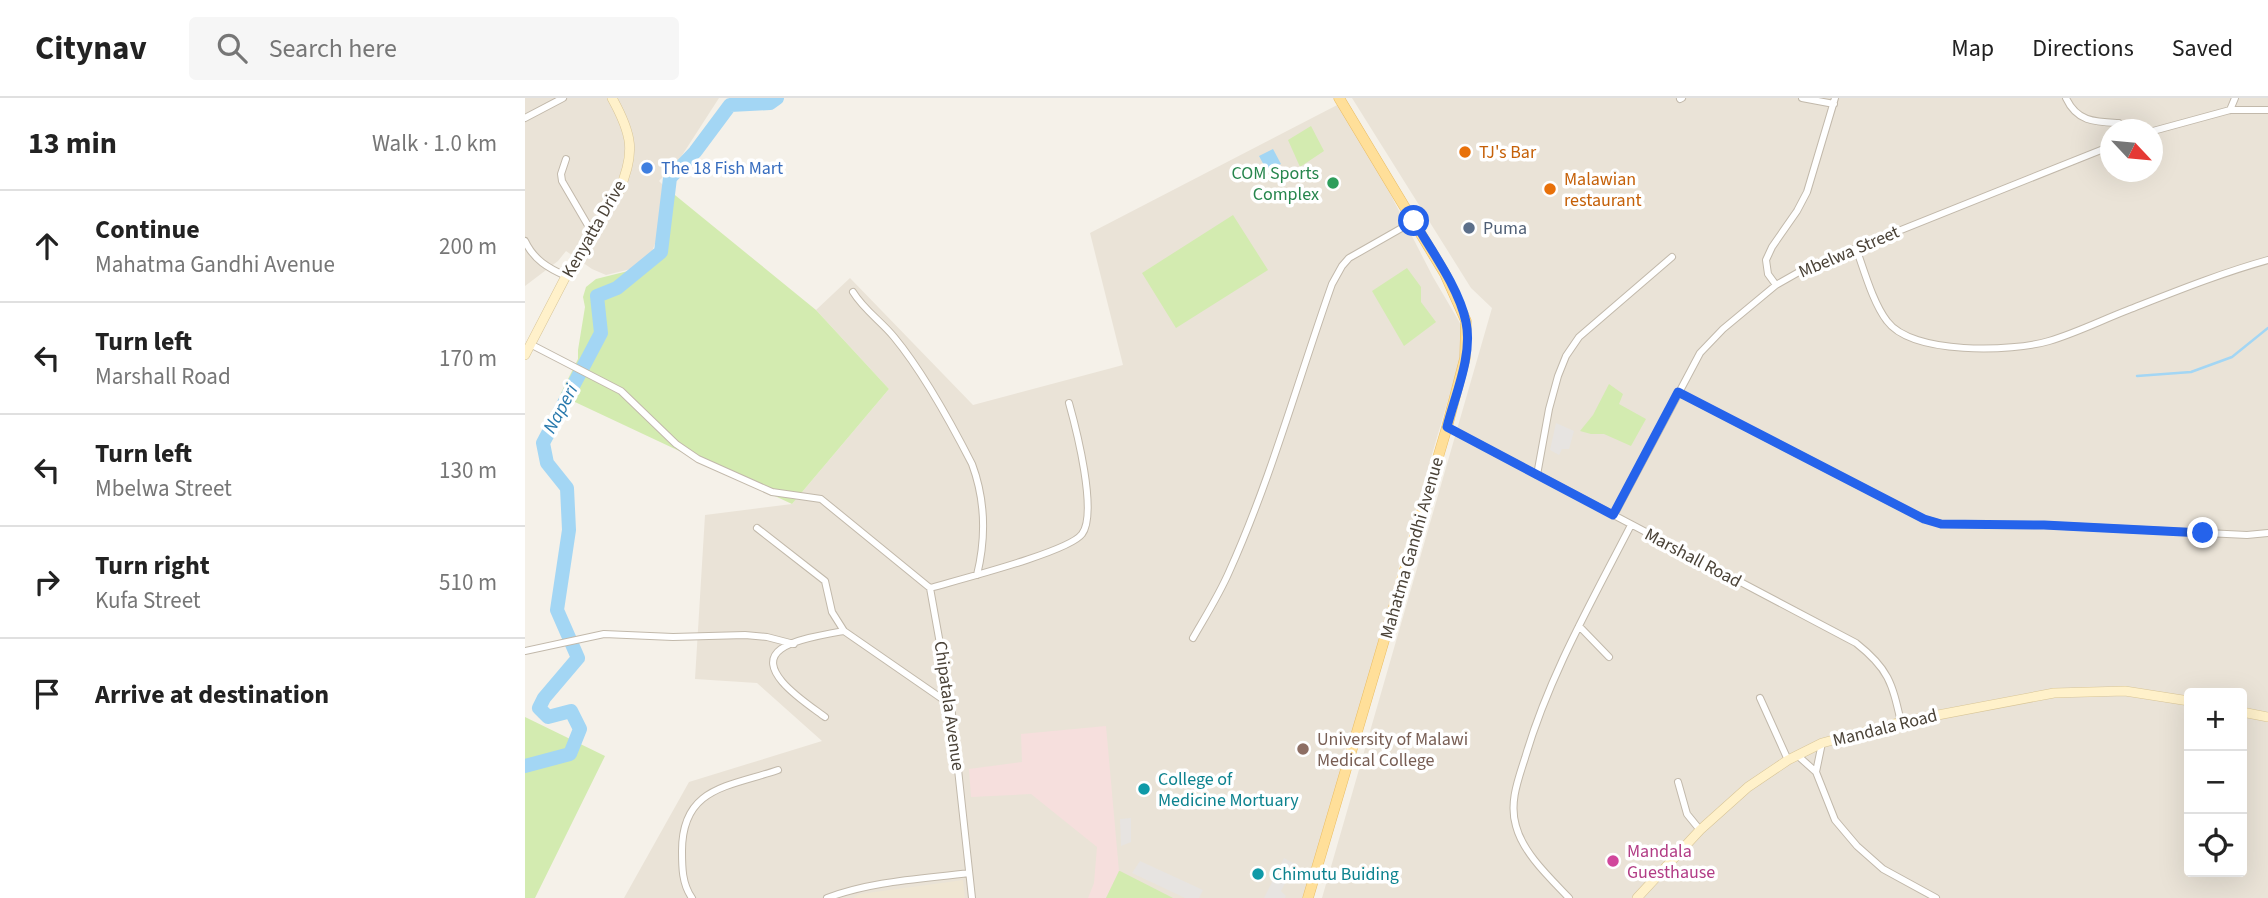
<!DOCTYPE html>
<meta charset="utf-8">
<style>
:root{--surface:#fff;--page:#f6f6f6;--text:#222;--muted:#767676;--line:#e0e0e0}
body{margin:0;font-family:"Source Sans 3",sans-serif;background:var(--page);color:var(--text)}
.controls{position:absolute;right:21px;bottom:21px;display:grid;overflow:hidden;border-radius:7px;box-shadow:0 7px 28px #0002}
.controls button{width:63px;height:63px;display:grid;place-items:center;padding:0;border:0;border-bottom:2px solid var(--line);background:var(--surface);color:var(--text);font:35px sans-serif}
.compass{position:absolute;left:1575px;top:21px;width:63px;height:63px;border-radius:50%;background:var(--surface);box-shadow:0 7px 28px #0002;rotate:116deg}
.stop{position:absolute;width:21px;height:21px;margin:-16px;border:5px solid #2563eb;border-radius:50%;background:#fff}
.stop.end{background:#2563eb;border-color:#fff;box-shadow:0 2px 7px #0008}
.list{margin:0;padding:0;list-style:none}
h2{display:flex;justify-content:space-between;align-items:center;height:91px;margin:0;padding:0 28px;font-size:30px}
h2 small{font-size:23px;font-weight:400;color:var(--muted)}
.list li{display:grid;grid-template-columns:46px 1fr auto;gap:21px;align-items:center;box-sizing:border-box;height:112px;padding:0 28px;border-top:2px solid var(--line)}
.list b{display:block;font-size:26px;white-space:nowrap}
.list p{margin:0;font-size:23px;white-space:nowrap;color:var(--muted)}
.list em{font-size:23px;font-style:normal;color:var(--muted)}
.icon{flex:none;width:38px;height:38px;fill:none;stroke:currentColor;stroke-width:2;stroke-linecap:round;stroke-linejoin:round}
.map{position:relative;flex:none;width:1743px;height:800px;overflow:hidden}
header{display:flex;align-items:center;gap:42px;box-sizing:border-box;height:98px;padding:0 35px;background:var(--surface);border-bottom:2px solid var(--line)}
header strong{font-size:33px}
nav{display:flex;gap:38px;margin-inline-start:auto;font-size:24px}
.search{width:490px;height:63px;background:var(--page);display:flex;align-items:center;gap:18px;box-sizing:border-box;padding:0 24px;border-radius:7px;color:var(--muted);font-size:26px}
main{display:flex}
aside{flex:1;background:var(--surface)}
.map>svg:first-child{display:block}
</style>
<header>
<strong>Citynav</strong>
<div class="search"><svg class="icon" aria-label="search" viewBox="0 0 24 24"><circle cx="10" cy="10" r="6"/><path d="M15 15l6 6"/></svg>Search here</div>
<nav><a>Map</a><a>Directions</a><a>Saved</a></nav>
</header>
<main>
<aside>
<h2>13 min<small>Walk · 1.0 km</small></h2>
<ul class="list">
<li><svg class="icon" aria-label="ahead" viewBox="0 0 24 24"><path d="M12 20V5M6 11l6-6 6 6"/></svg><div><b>Continue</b><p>Mahatma Gandhi Avenue</p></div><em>200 m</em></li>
<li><svg class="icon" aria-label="left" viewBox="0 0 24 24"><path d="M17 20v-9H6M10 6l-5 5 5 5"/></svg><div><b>Turn left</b><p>Marshall Road</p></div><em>170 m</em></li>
<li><svg class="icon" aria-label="left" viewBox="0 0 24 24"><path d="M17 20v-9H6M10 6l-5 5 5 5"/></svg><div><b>Turn left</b><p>Mbelwa Street</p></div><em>130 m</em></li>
<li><svg class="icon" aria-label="right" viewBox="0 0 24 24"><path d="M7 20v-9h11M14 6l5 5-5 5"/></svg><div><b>Turn right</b><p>Kufa Street</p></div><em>510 m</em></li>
<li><svg class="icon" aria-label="arrive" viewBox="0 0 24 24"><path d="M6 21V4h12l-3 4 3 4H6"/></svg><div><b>Arrive at destination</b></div></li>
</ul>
</aside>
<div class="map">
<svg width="1743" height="800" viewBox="0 0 1743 800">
<rect width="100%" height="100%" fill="#f5f1e9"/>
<path fill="#eae3d7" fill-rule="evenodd" d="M 0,0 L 194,0 L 154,62 L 134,83 L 143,92 L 139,102 L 136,130 L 126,156 L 106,171 L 81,177 L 67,171 L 41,153 L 33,163 L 0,188 Z
M 827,0 L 1743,0 L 1743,800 L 797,800 L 967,210 L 946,190 ZM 1586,32 L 1628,32 L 1628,74 L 1586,74 ZM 1664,595 L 1717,595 L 1717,774 L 1664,774 Z
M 818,4 L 908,179 L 942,237 L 874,469 L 816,689 L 782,800 L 99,800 L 164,684 L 297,643 L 232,585 L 170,581 L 180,417 L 267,406 L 364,291 L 291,212 L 325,180 L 448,307 L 598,267 L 565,135 Z"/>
<path fill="#efe6d3" d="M 438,782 L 440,800 L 328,800 L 335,796 Z"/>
<path fill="#f6dfdd" d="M 581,628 L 594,773 L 581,800 L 563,800 L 569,785 L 572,749 L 506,696 L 446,699 L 444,671 L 497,664 L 496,636 Z"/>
<path fill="#d3ebb0" d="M 786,28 L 799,53 L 775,69 L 763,42 Z
M 145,93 L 291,212 L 364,291 L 267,406 L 35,297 L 53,261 L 53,252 L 60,209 L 58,199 L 61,189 L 71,181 L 107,172 L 127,158 L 138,132 L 140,103 Z
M 708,117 L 743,172 L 651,230 L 617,175 Z
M 882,170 L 896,189 L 896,204 L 911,224 L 879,248 L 847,193 Z
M 1084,286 L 1098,296 L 1094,306 L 1121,321 L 1106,348 L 1079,336 L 1066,336 L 1055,333 L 1068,317 Z
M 0,619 L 80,658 L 10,800 L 0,800 Z
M 594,773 L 595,773 L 648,800 L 581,800 Z"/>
<path fill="#e7e4e1" d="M 1031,325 L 1049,333 L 1044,351 L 1037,351 L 1034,357 L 1025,352 Z
M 606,720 L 606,744 L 596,748 L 595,721 Z
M 759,760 L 770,766 L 756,793 L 761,798 L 760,800 L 739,800 Z
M 615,763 L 678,792 L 674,800 L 660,800 L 607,775 Z"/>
<path fill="#a3d6f4" d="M 748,51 L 756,66 L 742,73 L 734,58 Z"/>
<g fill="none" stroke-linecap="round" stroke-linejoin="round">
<path stroke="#a3d6f4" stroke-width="2.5" d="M 1612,278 L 1666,274 L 1707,259 L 1743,230"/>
<path stroke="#a3d6f4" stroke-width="14" d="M 0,668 L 45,656 L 55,631 L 46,613 L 23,619 L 14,610 L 19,600 L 53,560 L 32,512 L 44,432 L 42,390 L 22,365 L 18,345 L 76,235 L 72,198 L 92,190 L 136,154 L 145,80 L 170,54 L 205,7 L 245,5 L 252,0"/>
<defs>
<path id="street" d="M 1277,0 L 1309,6
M 1541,0 C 1552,24 1570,24 1594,25 L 1601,32
M 1155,1 L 1157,0
M 1705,12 L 1710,0
M 0,20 L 38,0
M 1628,33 L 1705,12 L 1743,12
M 41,61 L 36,76 L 37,83 L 68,136
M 0,143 C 9,162 23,170 41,178
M 1331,150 C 1339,172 1348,205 1362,223 C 1387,257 1487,254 1524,243 C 1551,235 1577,222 1603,212 C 1649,194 1696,175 1743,162
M 1251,187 L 1243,176 L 1241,162 L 1247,149 L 1272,113 L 1282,94 L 1310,0
M 328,194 C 339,212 356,223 369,239 C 398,274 426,325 447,366 C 460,401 461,440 452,477
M 5,246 L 96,293 L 151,346 L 173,361 L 247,394 L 296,401 L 405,490 L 426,607 L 447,800
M 1153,294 L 1399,421 L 1417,426 L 1519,427 L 1722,437 L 1743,435
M 922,329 L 1331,545 C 1364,571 1367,585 1376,624
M 1012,377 L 1024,311 L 1033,278 L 1041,258 L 1054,239 L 1147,159
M 1089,417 L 1175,255 L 1198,231 L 1251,187 L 1281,170 L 1586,48
M 232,430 L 300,483 L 307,514 L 319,533 L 426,607
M 405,490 C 432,482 544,454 557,436 C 573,415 551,330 544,305
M 1054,528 L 1084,559
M 668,540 C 680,519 694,497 704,474 C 746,381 773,282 807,186 L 817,168 L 824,160 L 889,123
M 0,553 L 79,536 L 148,539 L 220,537 L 242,539 L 269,546
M 1235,600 L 1263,662
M 300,619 C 286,608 227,572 256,551 C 270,541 302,536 319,533
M 1272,657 L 1291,674 L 1310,722 L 1332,748 L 1358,771 L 1411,800
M 1291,674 L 1297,645
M 1153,684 L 1162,716 L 1175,732
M 167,800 C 157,786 157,769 157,753 C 157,689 203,689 253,672
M 302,800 C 347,783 396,781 444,775
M 1044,800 C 1025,780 998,755 991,728 C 984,705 993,682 1000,660 C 1024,578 1067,503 1106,427"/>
<path id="secondary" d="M 0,257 L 41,178 L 94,93 C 111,54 107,36 87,0
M 1717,614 L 1743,619
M 1112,800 L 1175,732 L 1223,689 L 1263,662 L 1297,645 L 1376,624 L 1529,595 L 1600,593 L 1664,603"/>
<path id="primary" d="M 783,800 L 922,329 L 940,260 L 941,223 L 920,176 L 814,0"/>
</defs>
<use href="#street" stroke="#c2b9ab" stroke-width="8"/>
<use href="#secondary" stroke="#d8c597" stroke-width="10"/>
<use href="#primary" stroke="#eabd63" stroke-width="11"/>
<use href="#street" stroke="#fff" stroke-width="6"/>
<use href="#secondary" stroke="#fff1ca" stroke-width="9"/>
<use href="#primary" stroke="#ffdf99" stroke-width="10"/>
</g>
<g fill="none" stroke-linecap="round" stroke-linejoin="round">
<path stroke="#2563eb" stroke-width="9" d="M 889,123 C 906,152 934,190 941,224 C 948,257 930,297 922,329 L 1088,417 L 1153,294 L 1399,421 L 1416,426 L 1519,427 L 1678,435"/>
</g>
<g fill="#e8710a" stroke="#fff" stroke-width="2.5">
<circle cx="940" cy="54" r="7"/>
<circle cx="1025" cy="91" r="7"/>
</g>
<circle fill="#3f7fe0" stroke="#fff" stroke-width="2.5" cx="122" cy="70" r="7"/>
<circle fill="#2e9e5b" stroke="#fff" stroke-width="2.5" cx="808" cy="85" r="7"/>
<circle fill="#5c6f8a" stroke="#fff" stroke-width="2.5" cx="944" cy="130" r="7"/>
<circle fill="#8d6e63" stroke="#fff" stroke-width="2.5" cx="778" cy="651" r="7"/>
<g fill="#0f9aa8" stroke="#fff" stroke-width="2.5">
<circle cx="619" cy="691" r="7"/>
<circle cx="733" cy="776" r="7"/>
</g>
<circle fill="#d1479c" stroke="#fff" stroke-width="2.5" cx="1088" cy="763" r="7"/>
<g text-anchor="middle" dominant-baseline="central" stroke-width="7" stroke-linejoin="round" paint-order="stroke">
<g font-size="18" fill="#c56008" stroke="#fff" text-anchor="start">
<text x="954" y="54">TJ's Bar</text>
<text x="1039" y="81">Malawian<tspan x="1039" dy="21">restaurant</tspan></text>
</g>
<g font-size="18" fill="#366cbe" stroke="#fff" text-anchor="start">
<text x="136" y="70">The 18 Fish Mart</text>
</g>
<g font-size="18" fill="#27864d" stroke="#fff" text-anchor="end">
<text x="794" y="75">COM Sports<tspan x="794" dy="21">Complex</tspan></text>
</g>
<g font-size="18" fill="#4e5e75" stroke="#fff" text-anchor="start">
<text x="958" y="130">Puma</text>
</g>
<g font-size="18" fill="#4a4237" stroke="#fff">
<text transform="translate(69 131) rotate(-60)">Kenyatta Drive</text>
<text transform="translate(1324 154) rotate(-23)">Mbelwa Street</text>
<text transform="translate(887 450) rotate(-74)">Mahatma Gandhi Avenue</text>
<text transform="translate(1168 460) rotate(28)">Marshall Road</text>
<text transform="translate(424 608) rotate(82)">Chipatala Avenue</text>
<text transform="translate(1360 630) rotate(-14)">Mandala Road</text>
</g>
<g font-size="18" fill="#785e54" stroke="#fff" text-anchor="start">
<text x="792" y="641">University of Malawi<tspan x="792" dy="21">Medical College</tspan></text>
</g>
<g font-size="18" fill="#0d838f" stroke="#fff" text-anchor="start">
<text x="633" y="681">College of<tspan x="633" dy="21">Medicine Mortuary</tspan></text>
<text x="747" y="776">Chimutu Buiding</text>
</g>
<g font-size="18" fill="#b23c85" stroke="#fff" text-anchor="start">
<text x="1102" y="753">Mandala<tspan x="1102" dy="21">Guesthause</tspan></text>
</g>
<g font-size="19" font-style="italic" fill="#2778ac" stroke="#fff">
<text transform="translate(36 311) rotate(-62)">Naperi</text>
</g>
</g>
</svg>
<div class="controls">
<button>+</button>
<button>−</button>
<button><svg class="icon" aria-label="locate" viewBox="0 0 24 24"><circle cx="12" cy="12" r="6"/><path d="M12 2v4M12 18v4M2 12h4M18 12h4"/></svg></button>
</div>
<svg class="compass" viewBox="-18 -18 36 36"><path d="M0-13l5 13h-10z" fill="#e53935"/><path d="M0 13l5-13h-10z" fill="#767676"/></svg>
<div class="stop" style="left:889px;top:123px"></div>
<div class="stop end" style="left:1678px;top:435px"></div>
</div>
</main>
